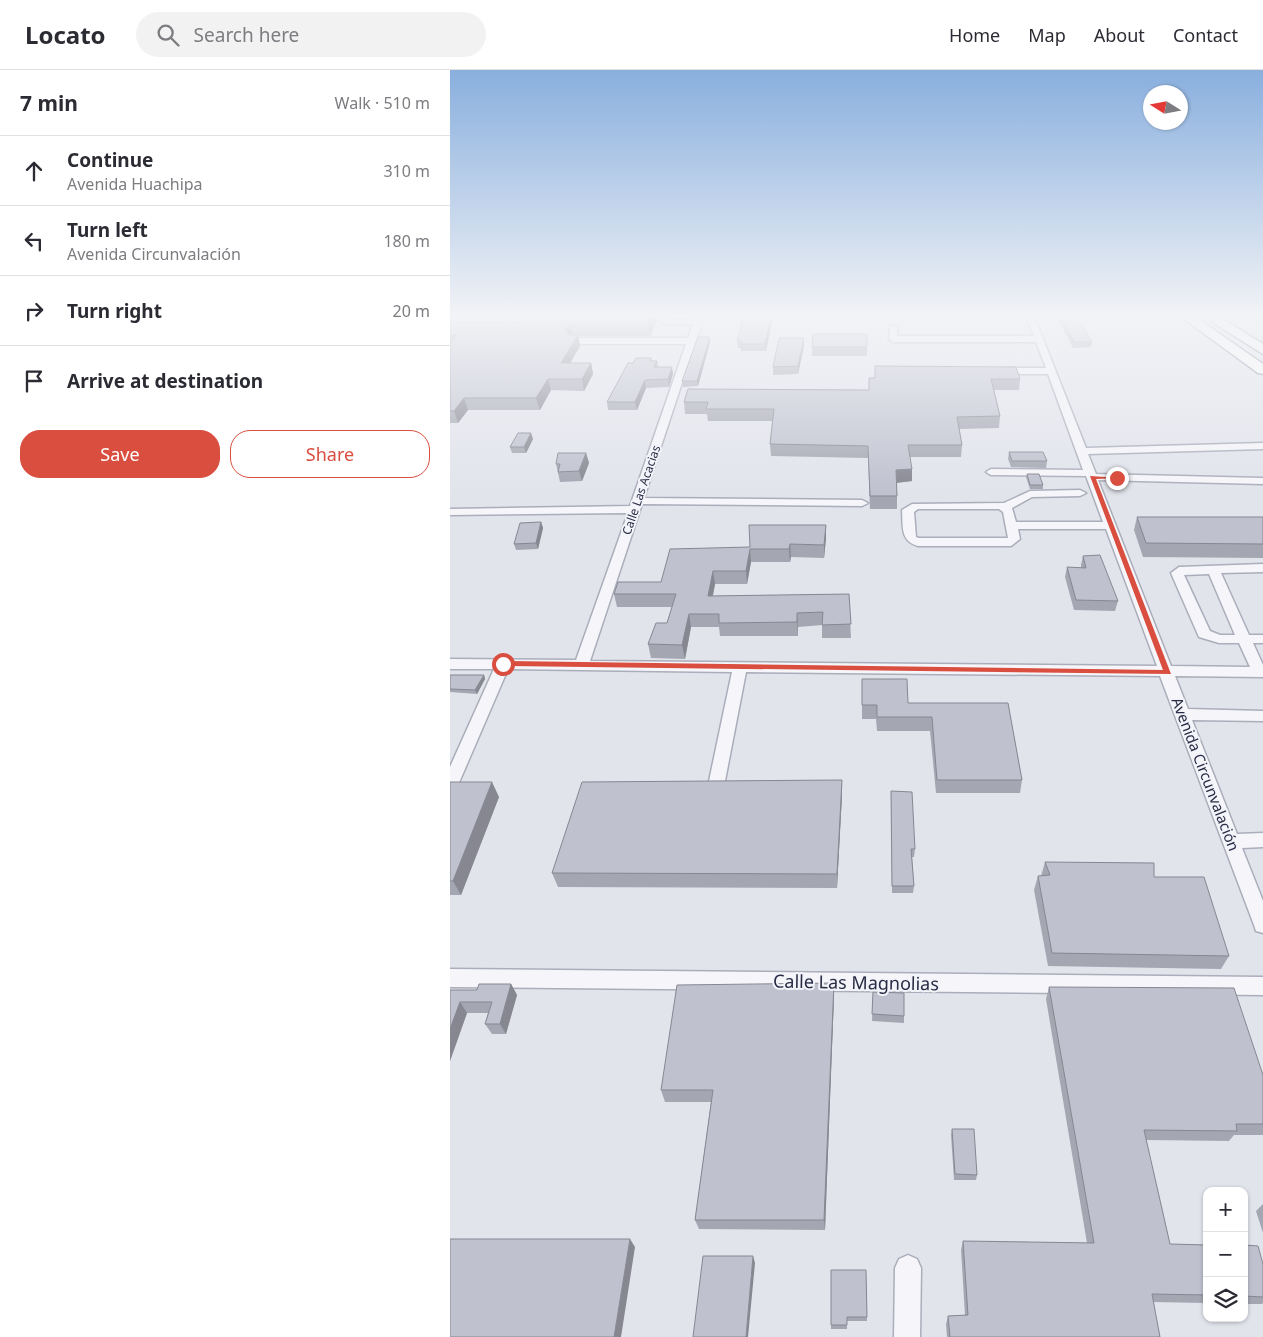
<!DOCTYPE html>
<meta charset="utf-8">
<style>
:root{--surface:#fff;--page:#f2f2f3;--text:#2b2b33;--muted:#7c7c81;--line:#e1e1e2;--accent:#d94e3f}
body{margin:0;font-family:"Noto Sans",sans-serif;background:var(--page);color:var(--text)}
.controls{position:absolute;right:15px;bottom:15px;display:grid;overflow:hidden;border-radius:10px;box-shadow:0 1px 4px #0004}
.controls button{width:45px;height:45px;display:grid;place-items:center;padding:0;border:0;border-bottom:1px solid var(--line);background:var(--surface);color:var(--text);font:25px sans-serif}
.compass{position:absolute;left:693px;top:15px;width:45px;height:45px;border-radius:50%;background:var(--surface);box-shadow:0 1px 4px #0004;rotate:281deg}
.stop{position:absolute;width:15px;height:15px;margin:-11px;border:4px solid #d94e3f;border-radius:50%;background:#fff}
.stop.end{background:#d94e3f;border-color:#fff;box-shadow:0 1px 5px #0008}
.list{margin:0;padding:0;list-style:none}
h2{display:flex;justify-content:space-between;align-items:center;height:65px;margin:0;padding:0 20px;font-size:21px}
h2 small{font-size:16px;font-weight:400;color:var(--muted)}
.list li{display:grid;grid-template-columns:32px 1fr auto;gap:15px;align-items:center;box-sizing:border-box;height:70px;padding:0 20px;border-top:1px solid var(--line)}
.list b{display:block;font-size:19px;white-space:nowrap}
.list p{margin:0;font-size:16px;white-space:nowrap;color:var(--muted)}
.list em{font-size:16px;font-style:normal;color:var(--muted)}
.actions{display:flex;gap:10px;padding:15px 20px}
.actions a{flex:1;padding:11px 0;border:1px solid var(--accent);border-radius:20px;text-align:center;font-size:18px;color:var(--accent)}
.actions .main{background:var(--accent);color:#fff}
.icon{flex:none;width:28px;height:28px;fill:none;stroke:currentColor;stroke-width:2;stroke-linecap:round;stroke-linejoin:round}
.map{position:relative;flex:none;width:813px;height:1267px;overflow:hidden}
header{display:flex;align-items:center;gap:30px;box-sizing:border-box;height:70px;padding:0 25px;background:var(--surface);border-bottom:1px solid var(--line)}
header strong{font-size:24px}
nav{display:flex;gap:28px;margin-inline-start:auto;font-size:18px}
.search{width:350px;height:45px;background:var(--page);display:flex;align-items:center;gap:12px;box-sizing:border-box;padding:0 18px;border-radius:28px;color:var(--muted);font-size:19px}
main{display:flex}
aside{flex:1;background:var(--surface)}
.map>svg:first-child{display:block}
</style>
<header>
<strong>Locato</strong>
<div class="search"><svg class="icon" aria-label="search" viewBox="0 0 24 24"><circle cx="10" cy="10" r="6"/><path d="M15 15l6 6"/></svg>Search here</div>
<nav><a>Home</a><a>Map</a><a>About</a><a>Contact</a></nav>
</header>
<main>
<aside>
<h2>7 min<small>Walk · 510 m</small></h2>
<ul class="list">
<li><svg class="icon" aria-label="ahead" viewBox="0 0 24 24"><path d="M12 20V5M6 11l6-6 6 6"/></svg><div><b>Continue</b><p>Avenida Huachipa</p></div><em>310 m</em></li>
<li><svg class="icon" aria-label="left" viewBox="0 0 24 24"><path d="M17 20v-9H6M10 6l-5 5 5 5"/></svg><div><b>Turn left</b><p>Avenida Circunvalación</p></div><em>180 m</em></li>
<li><svg class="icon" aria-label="right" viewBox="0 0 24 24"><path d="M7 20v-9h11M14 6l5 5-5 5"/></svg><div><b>Turn right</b></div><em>20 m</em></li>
<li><svg class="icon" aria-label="arrive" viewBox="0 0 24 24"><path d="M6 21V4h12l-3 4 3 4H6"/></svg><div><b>Arrive at destination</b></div></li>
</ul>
<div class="actions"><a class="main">Save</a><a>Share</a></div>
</aside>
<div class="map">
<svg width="813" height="1267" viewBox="0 0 813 1267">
<rect width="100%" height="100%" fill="#e2e4ec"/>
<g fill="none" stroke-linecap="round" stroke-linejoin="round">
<defs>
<path id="minor" d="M 211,246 L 219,246 L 219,250 L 245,250 L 246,246 L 254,246 L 194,428 L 412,430 L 418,433 L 412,436 L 192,434 L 140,591 L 707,596 L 656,459 L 568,459 L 570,469 L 561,476 L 468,476 C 450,471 453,456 452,440 L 462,434 L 554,433 L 580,421 L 630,420 L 636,423 L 630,426 L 582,427 L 562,438 L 566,452 L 653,452 L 636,406 L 541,405 L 536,402 L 541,399 L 633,400 L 598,304 L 548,304 L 543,301 L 548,298 L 596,298 L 586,272 L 443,272 L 439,269 L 440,255 L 447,257 L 447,266 L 584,266 L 576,246 L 584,246 L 636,378 L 813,373 L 813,379 L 638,384 L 646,404 L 813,408 L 813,414 L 648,410 L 721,596 L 800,597 L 789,573 L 769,573 L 749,567 L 721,503 L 729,497 L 813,494 L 813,502 L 771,503 L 799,565 L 813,565 L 813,573 L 803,573 L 813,595 L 813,607 L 725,606 L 738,639 L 813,641 L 813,651 L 742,650 L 787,764 L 813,763 L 813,777 L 792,778 L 813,831 L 813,863 L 806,861 L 804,855 L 710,606 L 296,602 L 274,716 L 272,720 L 266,722 L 260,720 L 258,716 L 282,602 L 58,599 L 8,715 L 6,719 L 0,721 L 0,697 L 44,599 L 0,599 L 0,589 L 126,590 L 178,443 L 0,445 L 0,439 L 180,436 L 236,274 L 123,274 L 119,271 L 123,268 L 238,268 L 243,254 L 214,254 L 210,250 ZM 468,439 L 549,439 L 553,442 L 558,468 L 469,468 L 466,467 L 464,442 ZM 759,504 L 785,565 L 770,565 L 760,561 L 734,505 Z
M 0,899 L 813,907 L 813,925 L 0,917 Z
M 458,1185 L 467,1189 L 471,1198 L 470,1267 L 444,1267 L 445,1198 L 449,1189 Z"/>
<path id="highway" d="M 730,246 L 744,246 L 813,294 L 813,304 L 808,303 Z
M 768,246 L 813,274 L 813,284 L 764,253 L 762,250 L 764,247 Z"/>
</defs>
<use href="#minor" stroke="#aaadba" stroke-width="3"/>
<use href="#highway" stroke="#898da4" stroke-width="3"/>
<use href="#minor" fill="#f6f6fa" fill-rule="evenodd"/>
<use href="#highway" fill="#fff" fill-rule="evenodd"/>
</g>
<path fill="#a4a6b2" d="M 209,246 L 200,266 L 128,266 L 130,276 L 120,293 L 141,293 L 143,304 L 134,321 L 101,320 L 90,340 L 18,340 L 8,353 L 0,353 L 0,252 L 72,252 Z
M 323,246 L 316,281 L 291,281 L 291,278 L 288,278 L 287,271 Z
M 606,246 L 627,246 L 642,272 L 641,277 L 623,278 Z
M 417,264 L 417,286 L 362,286 L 362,277 Z
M 260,267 L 260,272 L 248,316 L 233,317 L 232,311 Z
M 354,268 L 354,276 L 348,304 L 323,305 L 323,297 Z
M 201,288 L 202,291 L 207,291 L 208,297 L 223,304 L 219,317 L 196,318 L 187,340 L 158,340 L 157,332 L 183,293 Z
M 419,308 L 570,309 L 569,320 L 544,320 L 550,346 L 549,358 L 509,359 L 512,375 L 511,387 L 460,387 L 462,411 L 446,413 L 447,426 L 447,439 L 420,439 L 418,388 L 321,386 L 320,374 L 323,351 L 258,351 L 257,344 L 235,344 L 234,332 L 419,320 Z
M 83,369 L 76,383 L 62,383 L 60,377 Z
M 559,382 L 597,391 L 596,398 L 561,397 L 558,389 Z
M 136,383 L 139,393 L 132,411 L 110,412 L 106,394 Z
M 577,404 L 593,415 L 593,419 L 580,419 L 576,407 Z
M 687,447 L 813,447 L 813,488 L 693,487 L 684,460 Z
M 91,452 L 93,458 L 88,479 L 66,480 L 64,474 Z
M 376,455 L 376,468 L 374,488 L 341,487 L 340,492 L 301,492 L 297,514 L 265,514 L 263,526 L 399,524 L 401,568 L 372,568 L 372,555 L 348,557 L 348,566 L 270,566 L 269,557 L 241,557 L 235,589 L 201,588 L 198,574 L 217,553 L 222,537 L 167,537 L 164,524 L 211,512 L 300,477 Z
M 633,486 L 668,531 L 665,541 L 624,540 L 615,507 L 617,497 L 631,498 L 631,495 Z
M 0,605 L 34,605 L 35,609 L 27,624 L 0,622 Z
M 412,609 L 458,633 L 558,633 L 572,710 L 570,723 L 486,723 L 480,661 L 427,661 L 426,649 L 412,649 Z
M 392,710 L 392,725 L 387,818 L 108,817 L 102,803 Z
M 0,712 L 49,727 L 11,825 L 0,825 Z
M 441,721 L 465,779 L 464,787 L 462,787 L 464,816 L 463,823 L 442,823 Z
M 595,792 L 704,807 L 779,886 L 771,899 L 598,896 L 584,820 L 588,806 L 591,806 Z
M 384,913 L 384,926 L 375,1160 L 249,1159 L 245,1150 L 261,1032 L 215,1032 L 211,1020 Z
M 61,914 L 67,925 L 56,964 L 42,964 L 35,954 L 38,943 L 17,943 L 0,991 L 0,920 L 27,920 Z
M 599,917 L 813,1005 L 813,1065 L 784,1065 L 779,1071 L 696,1070 L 720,1174 L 757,1175 L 757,1233 L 703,1232 L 710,1267 L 497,1267 L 496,1254 L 498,1246 L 515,1245 L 511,1180 L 513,1171 L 637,1173 L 596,929 Z
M 423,922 L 454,946 L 454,953 L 422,951 Z
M 502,1059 L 527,1105 L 526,1110 L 504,1110 L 501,1065 Z
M 813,1134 L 813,1163 L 806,1141 Z
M 794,1175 L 813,1194 L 813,1233 L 812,1234 L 794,1234 Z
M 416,1200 L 417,1251 L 397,1251 L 397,1259 L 381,1259 L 381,1255 Z"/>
<path fill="#868791" d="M 202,246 L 209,246 L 200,266 L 198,255 Z
M 321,246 L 323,246 L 316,281 L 315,274 Z
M 121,255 L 123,266 L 118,270 L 115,259 Z
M 128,265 L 130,276 L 114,304 L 111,293 Z
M 260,267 L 260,272 L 248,316 L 247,311 Z
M 354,268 L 354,276 L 348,304 L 348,296 Z
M 141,293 L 143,304 L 134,321 L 132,309 Z
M 222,297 L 223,304 L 219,317 L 218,309 Z
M 98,309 L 101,320 L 90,340 L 86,328 Z
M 195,310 L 196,318 L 187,340 L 185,332 Z
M 14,328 L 18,340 L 8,353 L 4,341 Z
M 81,363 L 83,369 L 76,383 L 74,377 Z
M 136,383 L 139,393 L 132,411 L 129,401 Z
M 462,399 L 462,411 L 445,413 L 446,400 Z
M 91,452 L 93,458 L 88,479 L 86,473 Z
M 376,455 L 376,468 L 374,488 L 374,475 Z
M 340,474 L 341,487 L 340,492 L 339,479 Z
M 300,479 L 301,492 L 297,514 L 296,501 Z
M 263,501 L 265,514 L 260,539 L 258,526 Z
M 347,543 L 348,557 L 348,566 L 347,552 Z
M 239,544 L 241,557 L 235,589 L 232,575 Z
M 34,605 L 35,609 L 27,624 L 25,620 Z
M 392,710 L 392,725 L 387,818 L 387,804 Z
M 42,712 L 49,727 L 11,825 L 3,811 Z
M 384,913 L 384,926 L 375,1160 L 374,1150 Z
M 61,914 L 67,925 L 56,964 L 50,954 Z
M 10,932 L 17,943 L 0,991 L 0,959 Z
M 180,1169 L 185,1177 L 171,1267 L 164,1267 Z
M 303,1186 L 305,1193 L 298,1267 L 296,1267 Z"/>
<path fill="#bfc1cf" stroke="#868791" d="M 76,246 L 202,246 L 198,255 L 121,255 L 115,259 L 119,265 L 128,265 L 111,293 L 141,293 L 132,309 L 98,309 L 86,328 L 14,328 L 4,341 L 0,341 L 0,272 L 6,265 L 0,265 L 0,252 L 72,252 Z
M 294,246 L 321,246 L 315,274 L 290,274 L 291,271 L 287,271 Z
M 610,246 L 627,246 L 642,272 L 624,272 Z
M 363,264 L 417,264 L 417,277 L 362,277 Z
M 248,267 L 260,267 L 247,311 L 232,311 Z
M 329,268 L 354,268 L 348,296 L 323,297 Z
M 186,288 L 201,288 L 200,291 L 207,291 L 204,297 L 222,297 L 218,309 L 195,310 L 185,332 L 157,332 L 178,293 L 183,293 Z
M 425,296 L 566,297 L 570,309 L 541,309 L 550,346 L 507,347 L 512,375 L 458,375 L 462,399 L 446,400 L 447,426 L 420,426 L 418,376 L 320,374 L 324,339 L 256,339 L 258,332 L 234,332 L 238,319 L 419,320 L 419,308 L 425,308 Z
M 68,363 L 81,363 L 74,377 L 60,377 Z
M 559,382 L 593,382 L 597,391 L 562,391 Z
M 108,383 L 136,383 L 129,401 L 108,402 L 110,394 L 106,394 Z
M 577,404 L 589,404 L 593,415 L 580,415 Z
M 687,447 L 813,447 L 813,474 L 696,473 Z
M 91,452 L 86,473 L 64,474 L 70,453 Z
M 299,455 L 376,455 L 374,475 L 340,474 L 339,479 L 300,479 L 296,501 L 263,501 L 258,526 L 399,524 L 401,554 L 372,555 L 373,542 L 347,543 L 347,552 L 269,553 L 269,544 L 239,544 L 232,575 L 198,574 L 206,553 L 217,553 L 226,524 L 164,524 L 168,512 L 211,512 L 220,479 L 300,477 Z
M 650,485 L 668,531 L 626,530 L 617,497 L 636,498 L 633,486 Z
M 0,605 L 34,605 L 25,620 L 0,619 Z
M 412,609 L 457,609 L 458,633 L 558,633 L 572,710 L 487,710 L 482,647 L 427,647 L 427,635 L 412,635 Z
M 392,710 L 387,804 L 102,803 L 132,712 Z
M 0,712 L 42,712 L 3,811 L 0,811 Z
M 441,721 L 462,722 L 465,779 L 461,779 L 464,816 L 442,816 Z
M 595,792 L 704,793 L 704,807 L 754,807 L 779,886 L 602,883 L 588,806 L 600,805 Z
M 384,913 L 374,1150 L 245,1150 L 263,1020 L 211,1020 L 227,915 Z
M 29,914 L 61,914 L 50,954 L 35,954 L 42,932 L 10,932 L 0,959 L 0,920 L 27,920 Z
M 599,917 L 784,918 L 813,1005 L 813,1054 L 786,1054 L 787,1061 L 694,1060 L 720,1174 L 757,1175 L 757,1225 L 702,1224 L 710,1267 L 500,1267 L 498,1246 L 518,1245 L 513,1171 L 644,1173 Z
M 423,922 L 454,923 L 454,946 L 422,944 Z
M 502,1059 L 524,1059 L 527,1105 L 505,1104 Z
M 0,1169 L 180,1169 L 164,1267 L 0,1267 Z
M 794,1175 L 808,1176 L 813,1194 L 813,1227 L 794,1226 Z
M 253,1186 L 303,1186 L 296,1267 L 243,1267 Z
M 381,1200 L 416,1200 L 417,1247 L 397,1247 L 397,1255 L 381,1255 Z"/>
<linearGradient id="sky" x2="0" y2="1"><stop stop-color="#89afde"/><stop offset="0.58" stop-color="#f2f3f6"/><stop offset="1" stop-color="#f2f3f6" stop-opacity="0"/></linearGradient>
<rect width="813" height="423" fill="url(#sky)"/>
<path fill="#d94e3f" d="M 640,406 L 670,408 L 646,409 L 721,604 L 53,596 L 49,594 L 53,591 L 713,600 Z"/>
<g text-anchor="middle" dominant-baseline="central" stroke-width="4" stroke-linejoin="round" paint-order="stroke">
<g font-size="12" fill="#292c45" stroke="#f3f4f9">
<text transform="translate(191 420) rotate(-71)">Calle Las Acacias</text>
</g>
<g font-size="15" fill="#292c45" stroke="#f3f4f9">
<text transform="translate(756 704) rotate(69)">Avenida Circunvalación</text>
</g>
<g font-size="18" fill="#292c45" stroke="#f3f4f9">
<text transform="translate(406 912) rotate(1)">Calle Las Magnolias</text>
</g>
</g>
</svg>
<div class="controls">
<button>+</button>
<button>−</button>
<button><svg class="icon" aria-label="layers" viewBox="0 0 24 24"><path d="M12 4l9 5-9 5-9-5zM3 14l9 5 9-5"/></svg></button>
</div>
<svg class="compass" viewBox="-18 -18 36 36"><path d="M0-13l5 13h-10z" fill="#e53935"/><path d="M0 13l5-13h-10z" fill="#7c7c81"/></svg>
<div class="stop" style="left:53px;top:594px"></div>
<div class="stop end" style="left:667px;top:408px"></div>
</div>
</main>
